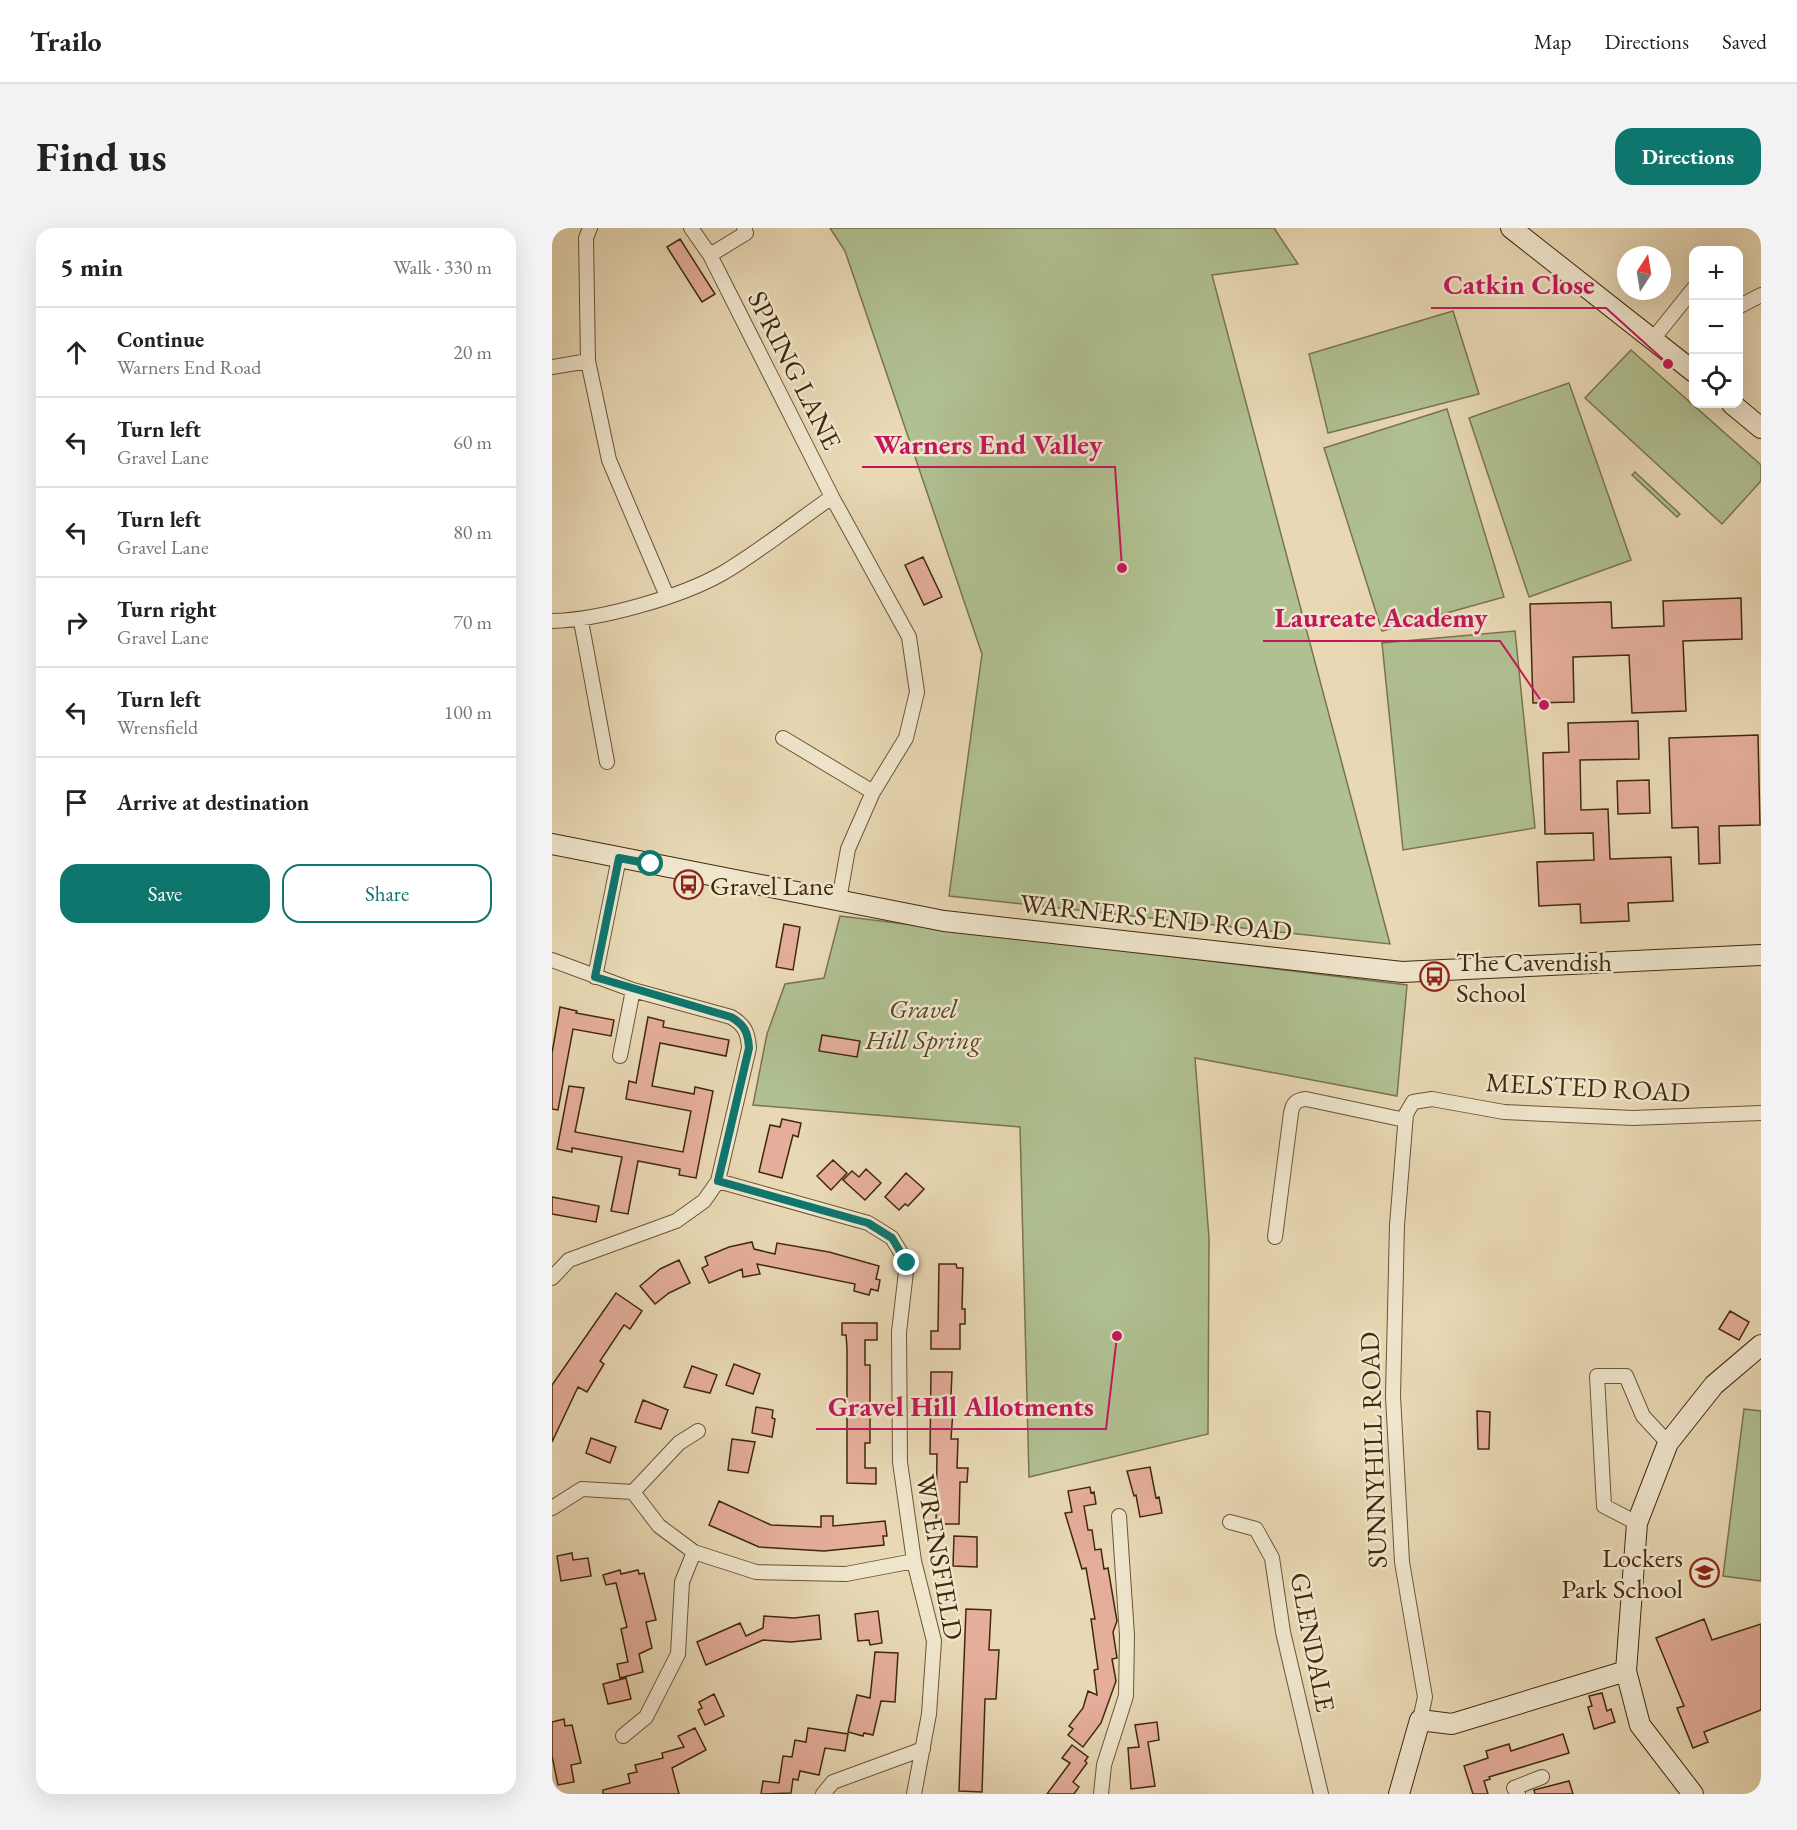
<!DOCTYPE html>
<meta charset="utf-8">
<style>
:root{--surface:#fff;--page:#f2f2f2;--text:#222;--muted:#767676;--line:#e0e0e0;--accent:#0f766e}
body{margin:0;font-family:"EB Garamond",serif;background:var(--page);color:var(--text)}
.controls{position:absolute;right:18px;top:18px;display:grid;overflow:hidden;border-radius:12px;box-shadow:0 6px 24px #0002}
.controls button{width:54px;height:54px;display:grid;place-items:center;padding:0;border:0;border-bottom:2px solid var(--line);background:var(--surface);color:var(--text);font:30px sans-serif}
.compass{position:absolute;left:1065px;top:18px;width:54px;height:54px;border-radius:50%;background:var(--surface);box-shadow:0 6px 24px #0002;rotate:12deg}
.stop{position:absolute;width:18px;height:18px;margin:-14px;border:4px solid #0f766e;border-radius:50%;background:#fff}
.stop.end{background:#0f766e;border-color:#fff;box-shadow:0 2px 6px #0008}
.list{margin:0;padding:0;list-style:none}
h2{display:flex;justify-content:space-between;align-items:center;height:78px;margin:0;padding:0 24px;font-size:26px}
h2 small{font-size:20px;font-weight:400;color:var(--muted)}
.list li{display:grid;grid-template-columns:39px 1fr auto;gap:18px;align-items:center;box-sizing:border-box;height:90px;padding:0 24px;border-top:2px solid var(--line)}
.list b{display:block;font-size:22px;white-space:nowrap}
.list p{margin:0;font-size:20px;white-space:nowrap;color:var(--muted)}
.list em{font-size:20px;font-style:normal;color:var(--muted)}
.actions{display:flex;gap:12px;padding:18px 24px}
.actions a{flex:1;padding:14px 0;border:2px solid var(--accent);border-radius:18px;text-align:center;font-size:21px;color:var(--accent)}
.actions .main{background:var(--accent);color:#fff}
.icon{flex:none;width:33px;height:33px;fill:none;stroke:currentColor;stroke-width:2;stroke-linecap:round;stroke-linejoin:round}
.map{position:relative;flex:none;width:1209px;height:1566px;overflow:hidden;border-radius:18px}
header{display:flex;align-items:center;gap:36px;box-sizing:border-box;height:84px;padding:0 30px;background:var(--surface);border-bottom:2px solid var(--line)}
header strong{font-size:28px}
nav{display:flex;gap:33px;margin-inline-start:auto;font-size:21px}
.intro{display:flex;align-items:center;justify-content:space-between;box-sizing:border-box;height:144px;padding:0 36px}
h1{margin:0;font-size:42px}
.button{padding:15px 27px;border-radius:18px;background:var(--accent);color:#fff;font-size:21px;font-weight:700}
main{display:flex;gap:36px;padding:0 36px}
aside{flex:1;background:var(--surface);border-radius:18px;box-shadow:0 6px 24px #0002}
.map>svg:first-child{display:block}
</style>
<header>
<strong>Trailo</strong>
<nav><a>Map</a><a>Directions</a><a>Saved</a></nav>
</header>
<div class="intro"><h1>Find us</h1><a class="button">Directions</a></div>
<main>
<aside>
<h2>5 min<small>Walk · 330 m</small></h2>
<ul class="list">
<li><svg class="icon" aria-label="ahead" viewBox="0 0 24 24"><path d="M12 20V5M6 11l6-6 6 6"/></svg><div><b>Continue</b><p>Warners End Road</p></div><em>20 m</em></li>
<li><svg class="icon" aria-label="left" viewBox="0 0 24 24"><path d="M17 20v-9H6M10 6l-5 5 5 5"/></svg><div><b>Turn left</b><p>Gravel Lane</p></div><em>60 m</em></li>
<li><svg class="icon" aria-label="left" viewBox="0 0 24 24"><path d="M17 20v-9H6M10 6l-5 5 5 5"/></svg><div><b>Turn left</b><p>Gravel Lane</p></div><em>80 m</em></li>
<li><svg class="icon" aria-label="right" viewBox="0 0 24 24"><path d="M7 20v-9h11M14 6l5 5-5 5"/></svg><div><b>Turn right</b><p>Gravel Lane</p></div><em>70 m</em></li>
<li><svg class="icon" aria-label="left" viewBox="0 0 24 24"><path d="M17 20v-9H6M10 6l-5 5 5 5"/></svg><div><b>Turn left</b><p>Wrensfield</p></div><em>100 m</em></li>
<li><svg class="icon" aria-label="arrive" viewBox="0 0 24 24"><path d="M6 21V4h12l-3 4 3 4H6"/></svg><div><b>Arrive at destination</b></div></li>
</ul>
<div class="actions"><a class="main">Save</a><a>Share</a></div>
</aside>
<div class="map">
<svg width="1209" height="1566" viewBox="0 0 1209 1566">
<rect width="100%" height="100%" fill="#e8d8b4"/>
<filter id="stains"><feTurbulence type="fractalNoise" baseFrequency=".00333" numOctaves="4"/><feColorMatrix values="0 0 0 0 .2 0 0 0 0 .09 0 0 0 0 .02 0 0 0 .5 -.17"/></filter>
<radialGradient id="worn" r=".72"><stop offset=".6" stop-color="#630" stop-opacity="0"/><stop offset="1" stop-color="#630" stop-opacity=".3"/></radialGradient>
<path fill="#b0c091" stroke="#78744e" stroke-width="1.5" d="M 278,0 L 722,0 L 746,36 L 660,47 L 838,716 L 397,668 L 430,426 L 293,23 Z
M 901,83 L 927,166 L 776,205 L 757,126 Z
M 1079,122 L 1209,237 L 1209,253 L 1170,296 L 1033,170 Z
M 1017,155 L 1079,332 L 977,369 L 917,190 Z
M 895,181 L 952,369 L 830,403 L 772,220 Z
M 1083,244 L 1128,286 L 1125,289 L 1080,247 Z
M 963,403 L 983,600 L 851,622 L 830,415 Z
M 288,688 L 855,757 L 845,868 L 643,830 L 657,1010 L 656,1206 L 477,1249 L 468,899 L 201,877 L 215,806 L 233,756 L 272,750 Z
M 1192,1181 L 1209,1183 L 1209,1353 L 1171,1348 Z"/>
<path fill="#e5ae9b" stroke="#40290b" stroke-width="1.5" d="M 128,11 L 163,66 L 150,74 L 115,19 Z
M 371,329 L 390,369 L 372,377 L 353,337 Z
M 1189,370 L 1190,411 L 1131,413 L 1134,483 L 1080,485 L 1077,427 L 1021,429 L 1022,474 L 981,475 L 978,376 L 1059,374 L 1060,400 L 1112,398 L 1111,373 Z
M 1086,493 L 1087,531 L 1028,532 L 1029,582 L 1056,581 L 1058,631 L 1119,629 L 1121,673 L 1076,675 L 1077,693 L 1029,695 L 1028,676 L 987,678 L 985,634 L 1042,632 L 1041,605 L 993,606 L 991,525 L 1017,524 L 1016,495 Z
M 1206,507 L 1208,597 L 1167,598 L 1168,635 L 1147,636 L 1146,599 L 1120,600 L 1117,510 Z
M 1097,552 L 1098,585 L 1066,586 L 1065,553 Z
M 232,696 L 248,699 L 241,742 L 224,739 Z
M 8,779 L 25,783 L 24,785 L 62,792 L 59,808 L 21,801 L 6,882 L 0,881 L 0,825 Z
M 96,789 L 112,793 L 111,799 L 177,812 L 174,828 L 108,815 L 100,858 L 142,866 L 143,859 L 161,863 L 144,950 L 127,947 L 128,941 L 86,933 L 76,986 L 59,983 L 70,929 L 20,920 L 20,924 L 5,921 L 17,858 L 32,860 L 23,904 L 131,924 L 139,883 L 74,871 L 77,853 L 84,855 Z
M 270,807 L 308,813 L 305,829 L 267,823 Z
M 230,891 L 249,895 L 246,909 L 241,907 L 230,950 L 207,944 L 218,897 L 228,899 Z
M 281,932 L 295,945 L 279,962 L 265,948 Z
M 314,941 L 329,955 L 313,972 L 291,952 L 300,943 L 307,949 Z
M 354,945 L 372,961 L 356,978 L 353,976 L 347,982 L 333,969 Z
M 0,969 L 47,978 L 44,994 L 0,986 Z
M 200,1014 L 202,1021 L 223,1026 L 225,1015 L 277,1024 L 327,1038 L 324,1051 L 328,1052 L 326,1063 L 319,1061 L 317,1067 L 302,1063 L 303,1056 L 205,1036 L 208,1046 L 191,1049 L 190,1041 L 157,1055 L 150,1040 L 156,1037 L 153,1029 L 177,1019 Z
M 127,1032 L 138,1055 L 117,1065 L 103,1076 L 88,1058 L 108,1041 Z
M 387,1036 L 404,1036 L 405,1040 L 411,1040 L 410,1081 L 413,1081 L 413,1096 L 408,1096 L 408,1121 L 379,1121 L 379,1103 L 386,1103 Z
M 64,1065 L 90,1083 L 78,1101 L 72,1097 L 48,1133 L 52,1136 L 35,1164 L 26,1159 L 0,1214 L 0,1157 Z
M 1178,1083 L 1197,1094 L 1187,1112 L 1167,1101 Z
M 290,1095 L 325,1095 L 325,1112 L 313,1112 L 313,1137 L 318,1137 L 318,1215 L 313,1215 L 313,1240 L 324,1240 L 324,1256 L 295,1255 L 295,1120 L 294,1107 L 290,1107 Z
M 182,1136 L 208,1146 L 201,1166 L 174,1157 Z
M 140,1138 L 165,1147 L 158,1165 L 132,1159 Z
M 379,1144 L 400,1144 L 399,1168 L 402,1168 L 399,1211 L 406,1211 L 405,1240 L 416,1240 L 415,1254 L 408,1254 L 407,1296 L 384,1296 L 385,1226 L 378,1226 Z
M 91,1172 L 116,1182 L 109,1201 L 83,1194 Z
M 204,1179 L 221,1182 L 220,1190 L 223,1191 L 220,1209 L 200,1205 Z
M 925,1183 L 938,1184 L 937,1221 L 926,1221 Z
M 39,1210 L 64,1219 L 58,1235 L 34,1225 Z
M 180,1211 L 203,1214 L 196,1245 L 176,1242 Z
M 598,1239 L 604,1270 L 607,1269 L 610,1285 L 588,1289 L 584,1267 L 582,1268 L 575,1243 Z
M 538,1259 L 539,1265 L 542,1264 L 544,1276 L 532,1278 L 536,1302 L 540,1302 L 543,1322 L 549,1321 L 552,1341 L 556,1340 L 565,1393 L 561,1404 L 565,1430 L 560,1431 L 564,1453 L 549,1495 L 531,1519 L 516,1507 L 521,1501 L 517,1498 L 531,1480 L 536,1463 L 545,1467 L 542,1442 L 546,1441 L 539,1391 L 543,1391 L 534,1340 L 530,1341 L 513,1285 L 520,1284 L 516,1263 Z
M 167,1273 L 219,1297 L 269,1299 L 269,1288 L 281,1288 L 281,1298 L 333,1293 L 335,1308 L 331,1308 L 332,1317 L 272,1323 L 207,1319 L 157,1297 Z
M 402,1308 L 425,1309 L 425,1339 L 401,1338 Z
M 20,1325 L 21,1332 L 36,1330 L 39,1348 L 9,1353 L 5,1328 Z
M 68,1342 L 69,1346 L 86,1342 L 87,1346 L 92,1345 L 104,1392 L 94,1394 L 100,1420 L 87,1426 L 91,1444 L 68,1450 L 65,1436 L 76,1434 L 69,1401 L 75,1399 L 64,1355 L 54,1357 L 51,1347 Z
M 414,1381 L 439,1382 L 437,1422 L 447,1422 L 444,1471 L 433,1471 L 430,1564 L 407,1563 Z
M 326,1383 L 330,1415 L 318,1417 L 317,1412 L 306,1413 L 303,1386 Z
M 267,1387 L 269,1411 L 239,1414 L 211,1412 L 154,1437 L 145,1414 L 188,1395 L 194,1408 L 211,1400 L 212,1388 L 242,1390 Z
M 1152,1391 L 1160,1412 L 1209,1396 L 1209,1482 L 1152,1504 L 1156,1514 L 1141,1520 L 1125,1480 L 1132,1478 L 1104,1410 Z
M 323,1424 L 346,1425 L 343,1474 L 329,1473 L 321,1507 L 312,1505 L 311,1508 L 296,1504 L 305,1467 L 318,1470 Z
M 74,1450 L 79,1471 L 56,1476 L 51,1456 Z
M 1050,1465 L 1055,1483 L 1059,1481 L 1063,1494 L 1042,1501 L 1036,1479 L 1040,1478 L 1037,1468 Z
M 162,1466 L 172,1488 L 153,1497 L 146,1482 L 150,1480 L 147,1474 Z
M 12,1491 L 13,1498 L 20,1497 L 29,1535 L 19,1537 L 22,1554 L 6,1557 L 0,1528 L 0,1494 Z
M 605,1494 L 607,1512 L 596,1514 L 603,1558 L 579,1561 L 576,1520 L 587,1519 L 583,1497 Z
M 143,1500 L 154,1522 L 120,1540 L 127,1566 L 51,1566 L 51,1562 L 78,1555 L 76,1546 L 85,1544 L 83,1537 L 111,1530 L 110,1525 L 132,1519 L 126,1508 Z
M 256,1500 L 296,1506 L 293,1523 L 273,1520 L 267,1547 L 248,1543 L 246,1552 L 241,1551 L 239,1565 L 209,1566 L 211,1553 L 227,1555 L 231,1528 L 240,1529 L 243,1512 L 254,1514 Z
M 1011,1506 L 1017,1525 L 937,1549 L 938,1551 L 932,1553 L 936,1566 L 921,1566 L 912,1538 L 936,1530 L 934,1523 L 957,1516 L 959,1523 Z
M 520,1517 L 536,1529 L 533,1533 L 535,1535 L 521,1554 L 527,1559 L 522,1566 L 495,1566 L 518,1535 L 510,1530 Z
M 1017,1553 L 1021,1566 L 983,1566 L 982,1562 Z"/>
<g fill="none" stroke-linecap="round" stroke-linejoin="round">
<defs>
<path id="street" d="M 38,0 L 34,10 L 36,133 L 57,232 L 115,368
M 139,0 L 158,27 L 280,269 L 357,409 L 365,464 L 354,510 L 321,564 L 296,621 L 287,672
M 158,27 L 194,5 L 192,0
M 1186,79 L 1209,67
M 1101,111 L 1142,60
M 0,139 L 36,133
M 0,393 C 48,392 129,369 171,345 C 208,323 244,294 280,269
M 29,393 L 55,534
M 231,510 L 321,564
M 0,732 L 81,762 L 179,789 C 193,797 196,805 197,820 L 166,953 L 152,973 L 124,993 L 17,1032 L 0,1050
M 43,749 L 67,630
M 68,828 L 81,762
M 166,953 L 316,995 L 340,1010 L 355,1035 L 347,1104 L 348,1234 L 362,1333 L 382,1413 L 377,1486 L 362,1566
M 723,1009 L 739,885 C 741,875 744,872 754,871 L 853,892
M 81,1264 L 127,1215 L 146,1203
M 0,1280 L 30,1261 L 81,1264 L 107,1298 L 142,1324 L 204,1344 L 294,1346 L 362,1333
M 678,1294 L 704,1301 L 720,1330 L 731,1404 L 769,1566
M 1085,1295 L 1052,1278 L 1045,1148 L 1074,1148 L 1091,1188 L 1116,1215
M 868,1492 L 873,1469 L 850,1334 L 841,1168 L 845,997 L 854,886 L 861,874 L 880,871 L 952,884 L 1081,890 L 1209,885
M 71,1508 L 94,1489 L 126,1426 L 130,1354 L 142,1324
M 271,1566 L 281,1554 L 371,1521
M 549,1566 L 552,1537 L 574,1468 L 575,1407 L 567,1288
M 966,1566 L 962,1560 L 990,1549"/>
<path id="secondary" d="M 959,0 L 1142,144
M 1180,176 L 1209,200
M 0,616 L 392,693 L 850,744 L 1209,727
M 847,1566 L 868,1492 L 900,1496 L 1074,1443
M 1141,1566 L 1088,1497 L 1074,1443 L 1085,1295 L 1116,1215 L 1162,1157 L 1209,1117"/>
</defs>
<use href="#street" stroke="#6a5535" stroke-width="16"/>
<use href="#secondary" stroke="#40290b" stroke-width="22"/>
<use href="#street" stroke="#f0e6ce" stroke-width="14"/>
<use href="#secondary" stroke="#f0e6ce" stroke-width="20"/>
</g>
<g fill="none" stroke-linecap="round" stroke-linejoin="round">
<path stroke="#0f766e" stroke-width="8" d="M 99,636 L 67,630 L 43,749 L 179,789 C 193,797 196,805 197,820 L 166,953 L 316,995 L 340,1010 L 355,1035"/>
</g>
<defs>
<symbol id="bus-ring" viewBox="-11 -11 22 22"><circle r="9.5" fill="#f0e6ce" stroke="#8f2418" stroke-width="1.5"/><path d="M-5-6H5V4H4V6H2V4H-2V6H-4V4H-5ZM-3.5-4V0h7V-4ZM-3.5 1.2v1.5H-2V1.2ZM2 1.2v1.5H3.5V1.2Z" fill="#8f2418"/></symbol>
<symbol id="school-ring" viewBox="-11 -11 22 22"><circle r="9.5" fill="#f0e6ce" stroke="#8f2418" stroke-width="1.5"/><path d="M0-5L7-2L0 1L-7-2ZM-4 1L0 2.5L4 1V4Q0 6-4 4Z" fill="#8f2418"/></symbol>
</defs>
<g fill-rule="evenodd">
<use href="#bus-ring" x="120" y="640" width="33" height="33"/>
<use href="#bus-ring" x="866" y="732" width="33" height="33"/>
<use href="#school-ring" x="1136" y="1328" width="33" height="33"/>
</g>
<g text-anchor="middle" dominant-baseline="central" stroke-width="5" stroke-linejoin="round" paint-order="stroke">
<g font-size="27" fill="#40290b" stroke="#f0e6ce">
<text transform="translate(243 142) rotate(63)">SPRING LANE</text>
<text transform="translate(604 689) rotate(6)">WARNERS END ROAD</text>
<text transform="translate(1036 859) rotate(3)">MELSTED ROAD</text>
<text transform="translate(821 1222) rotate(-92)">SUNNYHILL ROAD</text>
<text transform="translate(388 1329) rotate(80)">WRENSFIELD</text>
<text transform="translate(761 1414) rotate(79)">GLENDALE</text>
</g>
<g font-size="27" fill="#40290b" stroke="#f0e6ce" text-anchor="start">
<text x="158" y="657">Gravel Lane</text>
<text x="904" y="733">The Cavendish<tspan x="904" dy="31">School</tspan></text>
<text x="1131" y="1329" text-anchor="end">Lockers<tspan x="1131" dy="31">Park School</tspan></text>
</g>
<g font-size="27" font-style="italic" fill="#564726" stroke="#f0e6ce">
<text x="371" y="780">Gravel<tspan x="371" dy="31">Hill Spring</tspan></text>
</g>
</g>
<path fill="none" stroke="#c2185b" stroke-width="2" d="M1116 136L1054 80H879M570 340L563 239H310M992 477L948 413H711M565 1108L554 1201H264"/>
<g fill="#c2185b" stroke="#f0e6ce" stroke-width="2">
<circle cx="1116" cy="136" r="6"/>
<circle cx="570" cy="340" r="6"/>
<circle cx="992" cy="477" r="6"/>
<circle cx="565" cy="1108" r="6"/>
</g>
<g font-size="28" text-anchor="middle" font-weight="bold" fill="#c2185b" stroke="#f0e6ce" stroke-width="5" stroke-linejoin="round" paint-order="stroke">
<text x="967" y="66">Catkin Close</text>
<text x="436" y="226">Warners End Valley</text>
<text x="829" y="399">Laureate Academy</text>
<text x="409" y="1188">Gravel Hill Allotments</text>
</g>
<rect width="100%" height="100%" filter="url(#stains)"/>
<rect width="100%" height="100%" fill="url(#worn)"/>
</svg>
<div class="controls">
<button>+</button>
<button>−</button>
<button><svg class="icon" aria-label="locate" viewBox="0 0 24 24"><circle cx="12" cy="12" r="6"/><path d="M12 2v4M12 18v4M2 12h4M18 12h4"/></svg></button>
</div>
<svg class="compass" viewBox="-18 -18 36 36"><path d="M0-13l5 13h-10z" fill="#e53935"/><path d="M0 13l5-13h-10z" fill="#767676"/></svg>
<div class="stop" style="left:99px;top:636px"></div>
<div class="stop end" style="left:355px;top:1035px"></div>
</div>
</main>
